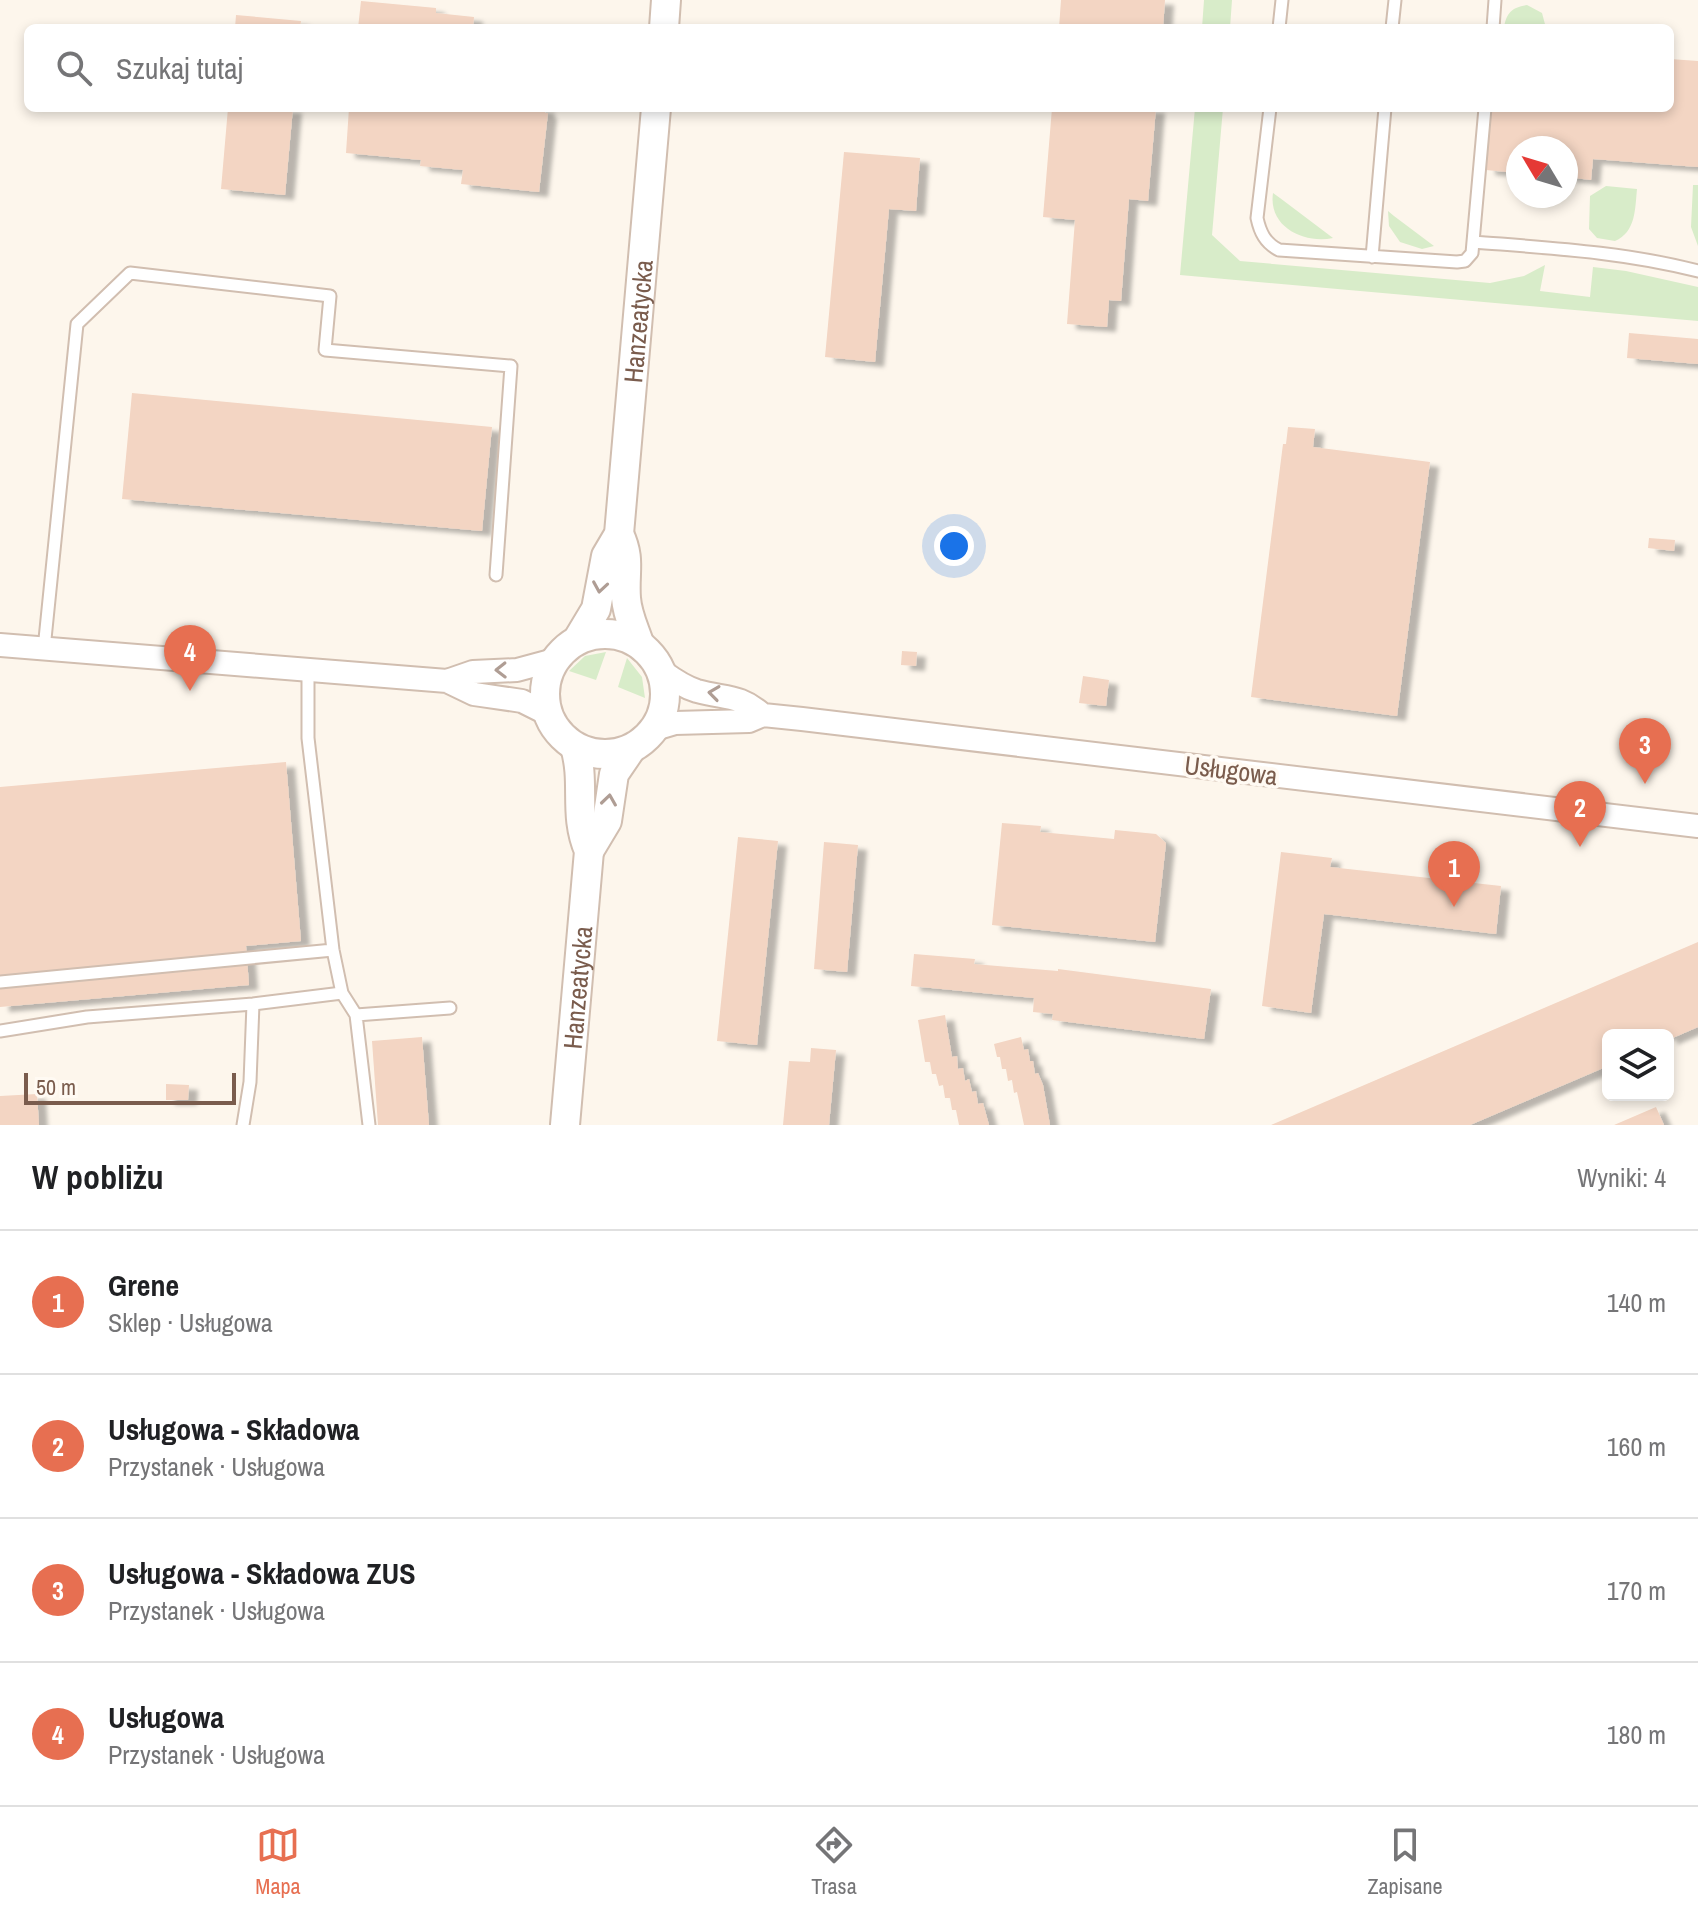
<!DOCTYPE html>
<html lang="pl">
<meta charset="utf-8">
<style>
:root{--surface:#fff;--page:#f6f6f6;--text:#202124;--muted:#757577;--line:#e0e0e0;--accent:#e76f51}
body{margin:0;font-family:"Archivo Narrow",sans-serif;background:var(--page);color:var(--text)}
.controls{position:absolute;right:24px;bottom:24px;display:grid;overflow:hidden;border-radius:12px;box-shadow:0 4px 12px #0003}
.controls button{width:72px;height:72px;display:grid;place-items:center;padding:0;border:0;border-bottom:2px solid var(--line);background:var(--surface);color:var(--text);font:40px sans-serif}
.compass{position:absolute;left:1506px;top:136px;width:72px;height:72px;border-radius:50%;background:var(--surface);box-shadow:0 4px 12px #0003;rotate:308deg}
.scale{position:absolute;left:24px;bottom:20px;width:212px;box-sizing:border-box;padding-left:8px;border:4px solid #7a5c4d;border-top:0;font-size:22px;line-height:28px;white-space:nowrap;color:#7a5c4d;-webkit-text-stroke:6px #fffaf3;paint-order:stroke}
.you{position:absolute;left:954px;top:546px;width:28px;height:28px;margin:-20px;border:6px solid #fff;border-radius:50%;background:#1a73e8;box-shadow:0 0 0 12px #1a73e833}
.badge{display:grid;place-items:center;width:52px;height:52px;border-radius:50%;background:var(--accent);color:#fff;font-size:26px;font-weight:700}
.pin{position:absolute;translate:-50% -66px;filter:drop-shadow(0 2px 4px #0008)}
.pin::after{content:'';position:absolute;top:42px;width:28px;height:24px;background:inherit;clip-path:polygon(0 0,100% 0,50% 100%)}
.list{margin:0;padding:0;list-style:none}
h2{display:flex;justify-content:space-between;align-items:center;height:104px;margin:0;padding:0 32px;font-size:34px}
h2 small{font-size:26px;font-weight:400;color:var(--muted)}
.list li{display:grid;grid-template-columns:52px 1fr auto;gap:24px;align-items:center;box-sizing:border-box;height:144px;padding:0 32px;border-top:2px solid var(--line)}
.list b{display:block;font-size:30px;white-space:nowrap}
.list p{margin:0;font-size:26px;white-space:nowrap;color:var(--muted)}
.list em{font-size:26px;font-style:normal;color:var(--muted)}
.icon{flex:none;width:44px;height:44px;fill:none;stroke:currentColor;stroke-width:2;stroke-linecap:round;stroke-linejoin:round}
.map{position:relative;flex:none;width:1698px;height:1125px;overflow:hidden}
.search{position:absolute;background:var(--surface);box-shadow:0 4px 12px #0003;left:24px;right:24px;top:24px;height:88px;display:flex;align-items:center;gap:20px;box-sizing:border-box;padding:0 28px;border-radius:12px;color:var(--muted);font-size:30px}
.sheet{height:680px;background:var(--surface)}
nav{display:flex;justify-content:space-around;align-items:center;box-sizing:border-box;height:112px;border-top:2px solid var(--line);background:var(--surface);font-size:22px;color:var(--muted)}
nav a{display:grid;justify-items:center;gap:4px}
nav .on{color:var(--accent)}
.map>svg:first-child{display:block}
</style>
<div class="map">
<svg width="1698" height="1125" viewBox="0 0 1698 1125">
<defs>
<filter id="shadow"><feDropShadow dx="9" dy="5" stdDeviation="2" flood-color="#0004"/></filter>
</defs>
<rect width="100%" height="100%" fill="#fdf6ec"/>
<path fill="#d8ecc9" d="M 1204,0 L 1232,0 L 1230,28 L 1202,28 Z
M 1527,5 L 1542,13 L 1546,28 L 1504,28 C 1506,13 1512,7 1527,5 Z
M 1195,108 L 1223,108 L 1212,235 L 1240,261 L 1490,283 L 1524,276 L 1545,265 L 1540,291 L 1590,297 L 1593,267 L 1626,271 L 1698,287 L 1698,321 L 1180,275 Z
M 1693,185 L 1698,185 L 1698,246 L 1691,227 Z
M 1606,186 L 1637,189 C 1635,209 1636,232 1615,241 L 1597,238 L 1589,229 L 1590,196 Z
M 1273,193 L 1280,198 L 1333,238 C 1304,244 1268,227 1273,193 Z
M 1388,211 L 1394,216 L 1434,246 L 1422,249 L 1400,242 L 1389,226 Z
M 606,652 L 596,680 L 569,671 L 585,656 Z
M 627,658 L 642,677 L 645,698 L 618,687 Z"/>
<path fill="#f3d5c3" filter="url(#shadow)" d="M 1061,0 L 1165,0 L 1163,28 L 1059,28 Z
M 361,1 L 436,8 L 436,13 L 474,17 L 473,28 L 358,28 Z
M 236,15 L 301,21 L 300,28 L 235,28 Z
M 1670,59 L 1698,61 L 1698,167 L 1593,159 L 1591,180 L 1566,177 L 1566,148 L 1518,148 L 1518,173 L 1486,170 L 1491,108 L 1670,108 Z
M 228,108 L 293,108 L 285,195 L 221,189 Z
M 349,108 L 546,108 L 545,113 L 548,113 L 539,192 L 461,184 L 463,170 L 420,166 L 421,160 L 346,153 Z
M 1052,108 L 1156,108 L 1148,201 L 1129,199 L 1121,301 L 1109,300 L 1107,327 L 1067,324 L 1075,220 L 1043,217 Z
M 844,152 L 920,158 L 916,211 L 889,209 L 875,362 L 825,357 Z
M 1629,333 L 1698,339 L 1698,364 L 1627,358 Z
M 132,393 L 492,427 L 482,531 L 122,499 Z
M 1288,427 L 1315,429 L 1313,447 L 1430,462 L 1397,716 L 1251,697 L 1283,444 L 1286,444 Z
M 1649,538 L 1675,540 L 1674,551 L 1648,548 Z
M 902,651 L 917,652 L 916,666 L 901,665 Z
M 1083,676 L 1109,680 L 1106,706 L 1079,703 Z
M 286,762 L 301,941 L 246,946 L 249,985 L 0,1007 L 0,787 Z
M 1002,823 L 1041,826 L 1040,832 L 1114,839 L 1115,830 L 1156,834 L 1166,843 L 1155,942 L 992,925 Z
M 738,837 L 778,841 L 757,1045 L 717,1041 Z
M 824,842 L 858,845 L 847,972 L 814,969 Z
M 1281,852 L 1332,858 L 1330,867 L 1501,886 L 1496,934 L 1324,914 L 1311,1013 L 1262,1006 Z
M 1698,942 L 1698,1027 L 1668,1040 L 1668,1035 L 1608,1035 L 1608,1066 L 1470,1125 L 1271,1125 Z
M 914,954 L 975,959 L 974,964 L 1058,971 L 1058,969 L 1211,989 L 1204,1039 L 1052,1020 L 1053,1014 L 1033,1012 L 1034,998 L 911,986 Z
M 945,1015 L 952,1057 L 957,1056 L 958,1069 L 963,1068 L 965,1081 L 969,1079 L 972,1092 L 976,1091 L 978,1104 L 983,1103 L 989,1125 L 959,1125 L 956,1110 L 952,1110 L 950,1098 L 945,1098 L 943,1085 L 939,1086 L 936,1074 L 932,1074 L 930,1062 L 925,1062 L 918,1020 Z
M 422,1037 L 429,1125 L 378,1125 L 372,1041 Z
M 1021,1037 L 1024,1050 L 1028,1049 L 1030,1061 L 1033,1061 L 1035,1074 L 1038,1073 L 1043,1085 L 1050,1125 L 1024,1125 L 1017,1092 L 1014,1093 L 1012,1080 L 1008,1081 L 1006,1069 L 1002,1069 L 1000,1057 L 997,1057 L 994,1044 Z
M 811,1048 L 836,1050 L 829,1125 L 783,1125 L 789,1061 L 810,1062 Z
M 166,1084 L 189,1085 L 188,1100 L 166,1100 Z
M 37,1094 L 39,1125 L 0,1125 L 0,1096 Z
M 1656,1107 L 1664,1125 L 1614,1125 Z"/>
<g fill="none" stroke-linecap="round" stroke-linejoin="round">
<defs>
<path id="service" d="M 1279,28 L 1282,0
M 1392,28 L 1395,0
M 1493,28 L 1495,0
M 1270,108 L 1257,218 C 1260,232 1265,243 1279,250 L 1457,262 L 1465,261 L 1472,253 L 1485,108
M 1474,242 C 1549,248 1625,252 1698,271
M 1372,257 L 1385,108
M 44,649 L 77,324 L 130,273 L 330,296 L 325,350 L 511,366 L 496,575
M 308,671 L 308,738 L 333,950 L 342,993 L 356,1015 L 369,1125
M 0,982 L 333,950
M 356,1015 L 450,1008
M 0,1031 L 87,1017 L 253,1004 L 342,993
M 243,1125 L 250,1082 L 253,1004"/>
<path id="minor" d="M 0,645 L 447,681 L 473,672 L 517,670 L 554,660
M 663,672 C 674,680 684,687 697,691 C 726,699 739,694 763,715
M 447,681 L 474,694 L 522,701 L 548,714
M 655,729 L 675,723 L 749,721 L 763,715 L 802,719 L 1698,826"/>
<g id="tertiary">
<path d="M 664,28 L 666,0"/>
<path d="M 619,534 C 631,559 624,572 626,598 C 627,614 634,628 639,643"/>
<circle cx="605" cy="694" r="60"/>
<path id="s1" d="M 578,639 L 596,609 L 606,556 L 619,534 L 656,108"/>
<path d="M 589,851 L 607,821 L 614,774 L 631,749"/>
<path id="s2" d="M 565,1125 L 589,851 C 573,814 586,784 575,747"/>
</g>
</defs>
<use href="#service" stroke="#d1beb0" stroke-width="15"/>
<use href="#minor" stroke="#d1beb0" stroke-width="26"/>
<use href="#tertiary" stroke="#d1beb0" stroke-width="32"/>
<use href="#service" stroke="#fff" stroke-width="11"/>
<use href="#minor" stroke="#fff" stroke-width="22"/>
<use href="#tertiary" stroke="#fff" stroke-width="28"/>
</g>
<defs><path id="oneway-chevron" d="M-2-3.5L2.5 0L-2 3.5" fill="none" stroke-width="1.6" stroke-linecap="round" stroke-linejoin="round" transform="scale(2)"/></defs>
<g stroke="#af9d94">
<use href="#oneway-chevron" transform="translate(600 587) rotate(99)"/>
<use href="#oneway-chevron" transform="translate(501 670) rotate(179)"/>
<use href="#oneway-chevron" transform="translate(714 693) rotate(-172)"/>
<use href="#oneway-chevron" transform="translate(609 800) rotate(-82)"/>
</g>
<g text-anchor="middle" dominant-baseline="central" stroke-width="7" stroke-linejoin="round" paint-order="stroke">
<g font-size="26" fill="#7a5c4d" stroke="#fffaf3">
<text stroke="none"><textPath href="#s1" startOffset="328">Hanzeatycka</textPath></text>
<text transform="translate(1231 770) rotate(7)">Usługowa</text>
<text stroke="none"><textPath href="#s2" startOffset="138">Hanzeatycka</textPath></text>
</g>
</g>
</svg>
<div class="controls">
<button><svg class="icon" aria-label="layers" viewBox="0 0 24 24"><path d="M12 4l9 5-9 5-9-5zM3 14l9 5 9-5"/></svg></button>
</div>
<svg class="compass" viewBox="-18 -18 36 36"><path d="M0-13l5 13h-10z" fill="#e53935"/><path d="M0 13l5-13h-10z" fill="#757577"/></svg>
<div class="scale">50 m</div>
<div class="you"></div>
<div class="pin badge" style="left:1454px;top:907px">1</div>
<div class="pin badge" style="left:1580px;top:847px">2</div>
<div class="pin badge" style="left:1645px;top:784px">3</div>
<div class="pin badge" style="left:190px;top:691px">4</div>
<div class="search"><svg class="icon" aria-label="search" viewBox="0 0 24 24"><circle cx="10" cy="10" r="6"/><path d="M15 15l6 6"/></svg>Szukaj tutaj</div>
</div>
<section class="sheet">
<h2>W pobliżu<small>Wyniki: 4</small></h2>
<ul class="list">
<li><span class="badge">1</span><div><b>Grene</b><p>Sklep · Usługowa</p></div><em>140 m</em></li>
<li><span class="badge">2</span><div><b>Usługowa - Składowa</b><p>Przystanek · Usługowa</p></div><em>160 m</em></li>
<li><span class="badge">3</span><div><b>Usługowa - Składowa ZUS</b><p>Przystanek · Usługowa</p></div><em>170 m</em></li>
<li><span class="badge">4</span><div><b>Usługowa</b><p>Przystanek · Usługowa</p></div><em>180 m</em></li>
</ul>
</section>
<nav>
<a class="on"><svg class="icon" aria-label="map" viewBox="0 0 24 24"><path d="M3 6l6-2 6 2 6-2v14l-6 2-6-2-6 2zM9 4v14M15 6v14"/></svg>Mapa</a>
<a><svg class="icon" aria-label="directions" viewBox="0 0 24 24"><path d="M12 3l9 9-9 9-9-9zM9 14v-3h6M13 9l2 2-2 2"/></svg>Trasa</a>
<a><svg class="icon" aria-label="saved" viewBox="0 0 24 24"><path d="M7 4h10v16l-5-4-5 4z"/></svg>Zapisane</a>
</nav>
